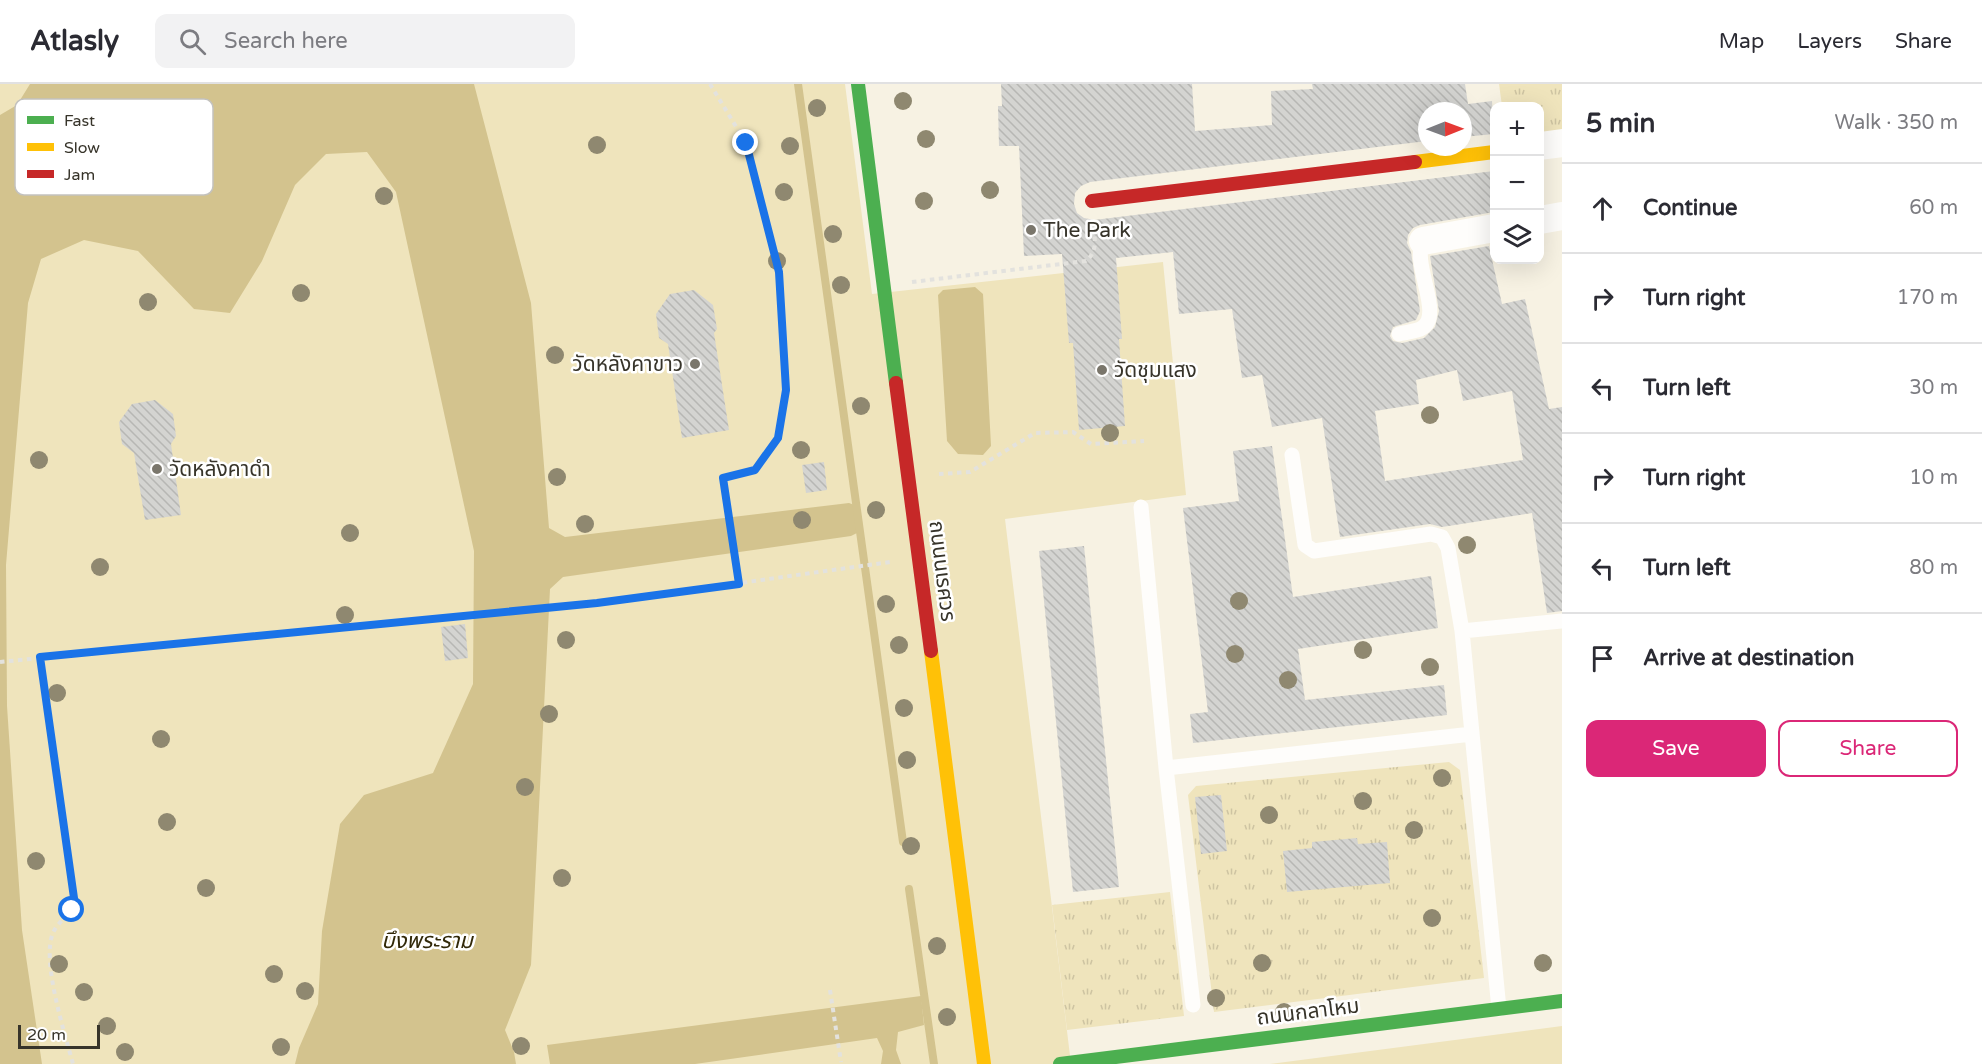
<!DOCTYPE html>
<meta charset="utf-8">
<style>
:root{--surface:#fff;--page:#f2f2f3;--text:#2b2b33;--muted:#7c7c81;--line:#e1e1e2;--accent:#db2777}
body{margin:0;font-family:"Varela Round","Noto Sans Thai",sans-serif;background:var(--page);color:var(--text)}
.controls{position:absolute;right:18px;top:18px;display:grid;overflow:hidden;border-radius:12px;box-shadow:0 6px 24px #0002}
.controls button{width:54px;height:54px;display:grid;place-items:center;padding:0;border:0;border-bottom:2px solid var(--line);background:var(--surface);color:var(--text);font:30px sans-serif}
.compass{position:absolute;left:1418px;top:18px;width:54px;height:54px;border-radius:50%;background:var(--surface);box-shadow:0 6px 24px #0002;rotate:89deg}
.scale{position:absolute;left:18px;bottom:15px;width:82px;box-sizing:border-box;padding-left:6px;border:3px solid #37342a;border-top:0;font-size:16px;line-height:21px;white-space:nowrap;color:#37342a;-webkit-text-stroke:4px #fff;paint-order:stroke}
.stop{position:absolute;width:18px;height:18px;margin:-14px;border:4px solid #1a73e8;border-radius:50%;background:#fff}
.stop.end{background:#1a73e8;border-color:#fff;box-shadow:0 2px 6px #0008}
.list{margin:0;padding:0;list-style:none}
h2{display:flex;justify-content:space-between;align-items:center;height:78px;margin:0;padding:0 24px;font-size:26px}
h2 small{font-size:20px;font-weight:400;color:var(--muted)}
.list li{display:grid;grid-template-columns:39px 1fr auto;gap:18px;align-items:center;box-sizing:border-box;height:90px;padding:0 24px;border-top:2px solid var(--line)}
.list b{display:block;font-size:22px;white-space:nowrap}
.list em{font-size:20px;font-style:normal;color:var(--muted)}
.actions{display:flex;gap:12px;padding:18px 24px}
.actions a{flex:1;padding:14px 0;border:2px solid var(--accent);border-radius:12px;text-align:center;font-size:21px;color:var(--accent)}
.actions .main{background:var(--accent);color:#fff}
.icon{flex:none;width:33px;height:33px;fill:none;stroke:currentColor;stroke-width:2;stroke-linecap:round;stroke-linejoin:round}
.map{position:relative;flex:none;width:1562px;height:980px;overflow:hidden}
header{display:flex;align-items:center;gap:36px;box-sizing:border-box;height:84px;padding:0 30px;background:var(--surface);border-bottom:2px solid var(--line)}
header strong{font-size:28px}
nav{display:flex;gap:33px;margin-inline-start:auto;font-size:21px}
.search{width:420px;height:54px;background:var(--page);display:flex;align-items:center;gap:15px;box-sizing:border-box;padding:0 21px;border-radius:12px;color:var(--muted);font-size:22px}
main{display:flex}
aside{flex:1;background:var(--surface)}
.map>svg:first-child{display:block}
</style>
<header>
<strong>Atlasly</strong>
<div class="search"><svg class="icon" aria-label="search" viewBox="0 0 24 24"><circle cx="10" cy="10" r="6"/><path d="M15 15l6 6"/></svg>Search here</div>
<nav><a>Map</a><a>Layers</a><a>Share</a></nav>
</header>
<main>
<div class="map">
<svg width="1562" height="980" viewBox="0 0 1562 980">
<defs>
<pattern id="grass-tufts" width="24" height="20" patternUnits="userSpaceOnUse" patternTransform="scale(1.5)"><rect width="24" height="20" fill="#efe4bc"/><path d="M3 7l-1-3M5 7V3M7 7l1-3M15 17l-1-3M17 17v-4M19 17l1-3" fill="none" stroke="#cec4a2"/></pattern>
<pattern id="building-back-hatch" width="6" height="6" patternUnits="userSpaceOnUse" patternTransform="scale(1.5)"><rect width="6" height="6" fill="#d4d4d1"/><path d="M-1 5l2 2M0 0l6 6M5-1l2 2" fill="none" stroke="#b7b7b4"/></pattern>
</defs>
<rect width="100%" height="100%" fill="#f7f2e3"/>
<path fill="url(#grass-tufts)" d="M 1499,0 L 1562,0 L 1562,56 L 1540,60 L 1540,22 L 1502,22 Z
M 1449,678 L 1460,686 L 1484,894 L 1214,928 L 1188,711 L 1196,702 Z
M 1170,808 L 1184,932 L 1067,946 L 1052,821 Z"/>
<path fill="#efe4bc" d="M 0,0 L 845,0 L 872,210 L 1163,178 L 1186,411 L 1005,435 L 1071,980 L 0,980 Z
M 1562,942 L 1562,980 L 1270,980 Z"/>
<path fill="#d3c38e" d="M 30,0 L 474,0 L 531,219 L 549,444 L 565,453 L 849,419 L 857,422 L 861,447 L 851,452 L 563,493 L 550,505 L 531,881 L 505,946 L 514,968 L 516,980 L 295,980 L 299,964 L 318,920 L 322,847 L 340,740 L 364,711 L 433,689 L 473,600 L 474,467 L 396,108 L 367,68 L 326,70 L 295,101 L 262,177 L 230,229 L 194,225 L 138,167 L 84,156 L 41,175 L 28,219 L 6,481 L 7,622 L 22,846 L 42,980 L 0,980 L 0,31 L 17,21 Z
M 975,203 L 983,210 L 991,362 L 983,371 L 958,370 L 947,357 L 938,211 L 943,206 Z
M 921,912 L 924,941 L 898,948 L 896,966 L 901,980 L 881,980 L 883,967 L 877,954 L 695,980 L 550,980 L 547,961 Z"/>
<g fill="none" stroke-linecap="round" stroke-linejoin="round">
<path stroke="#d3c38e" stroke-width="8" d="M 798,0 L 903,758
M 909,805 L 934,980"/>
</g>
<path fill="url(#building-back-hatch)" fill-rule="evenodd" d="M 1001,0 L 1192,0 L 1195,47 L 1272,41 L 1271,7 L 1313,5 L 1312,0 L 1465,0 L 1468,20 L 1492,17 L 1494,50 L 1463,53 L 1463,27 L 1427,27 L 1427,57 L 1090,98 L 1081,102 L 1075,109 L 1074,120 L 1077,129 L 1084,134 L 1094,136 L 1494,87 L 1494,128 L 1420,141 L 1413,144 L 1408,151 L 1407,159 L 1411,168 L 1420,227 L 1416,236 L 1393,243 L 1390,252 L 1393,257 L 1402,259 L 1424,254 L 1435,243 L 1439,227 L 1430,172 L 1489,162 L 1502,220 L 1525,215 L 1549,325 L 1562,323 L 1562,527 L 1547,529 L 1532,429 L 1442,443 L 1430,440 L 1340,453 L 1322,334 L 1272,343 L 1262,291 L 1242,294 L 1232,225 L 1179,230 L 1173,168 L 1116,174 L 1122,255 L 1119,255 L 1125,342 L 1079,346 L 1073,259 L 1069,259 L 1062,170 L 1024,172 L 1019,62 L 999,62 L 998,22 L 1002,22 ZM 1457,286 L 1463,317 L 1512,307 L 1523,376 L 1385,397 L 1375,327 L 1419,320 L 1416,296 Z
M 694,206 L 713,221 L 717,245 L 714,249 L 729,346 L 682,354 L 668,260 L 659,254 L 656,230 L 670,210 Z
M 155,316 L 173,330 L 176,352 L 171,360 L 181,431 L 145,436 L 134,369 L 122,360 L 119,338 L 132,320 Z
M 1272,362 L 1293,513 L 1431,492 L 1438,544 L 1298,565 L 1305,616 L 1444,601 L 1447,631 L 1193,659 L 1190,630 L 1208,628 L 1183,424 L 1239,417 L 1233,367 Z
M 824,378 L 827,406 L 806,409 L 802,381 Z
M 1084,462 L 1119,803 L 1073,808 L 1039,467 Z
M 465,540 L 468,574 L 445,577 L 441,543 Z
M 1221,711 L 1227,767 L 1201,770 L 1195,713 Z
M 1357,754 L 1358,760 L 1387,758 L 1390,799 L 1287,808 L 1283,767 L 1312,764 L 1312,758 Z"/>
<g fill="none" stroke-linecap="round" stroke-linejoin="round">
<path stroke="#e3e2de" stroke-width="4" stroke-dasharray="4.5 4.5" stroke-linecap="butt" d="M 710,0 L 746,59 L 779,188 L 786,306 L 778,353 L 755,386 L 723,394 L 739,500
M 912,198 L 1086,177 C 1097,168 1095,158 1094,145
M 939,390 L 970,388 L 1035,349 L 1073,348 L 1091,360 L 1144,357
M 40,573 L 74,815 C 71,833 59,835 53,849 C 41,876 65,950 73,980
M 0,578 L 597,519 L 890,478
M 830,906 L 841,978"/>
<path stroke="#fefdfb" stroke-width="15" d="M 1399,250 C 1405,248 1416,248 1422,244 C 1444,231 1411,179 1423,157
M 1292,371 L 1305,461 L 1314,467 L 1431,450 L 1442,453 L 1448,464 L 1462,547 L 1499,925
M 1141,423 L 1166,684 L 1193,921
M 1462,547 L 1562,537
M 1166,684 L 1472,650"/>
<path stroke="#fefdfb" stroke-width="28" d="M 1540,62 L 1562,59
M 1540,136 L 1562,132
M 1423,157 L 1494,144"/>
<path stroke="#4caf50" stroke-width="14" d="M 858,0 L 896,299
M 1060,980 L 1562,917"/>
<path stroke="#ffc107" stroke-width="14" d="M 1415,78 L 1494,68
M 931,567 L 984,980"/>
<path stroke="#c62828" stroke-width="14" d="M 1092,117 L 1415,78
M 896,299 L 931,567"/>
</g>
<g fill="#8f8870">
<circle cx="903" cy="17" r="9"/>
<circle cx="817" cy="24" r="9"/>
<circle cx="926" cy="55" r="9"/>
<circle cx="597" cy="61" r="9"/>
<circle cx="790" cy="62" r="9"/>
<circle cx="990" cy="106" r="9"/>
<circle cx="784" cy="108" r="9"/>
<circle cx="384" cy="112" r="9"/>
<circle cx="924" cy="117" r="9"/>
<circle cx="833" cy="150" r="9"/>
<circle cx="777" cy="177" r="9"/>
<circle cx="841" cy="201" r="9"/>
<circle cx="301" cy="209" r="9"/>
<circle cx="148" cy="218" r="9"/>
<circle cx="555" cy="271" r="9"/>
<circle cx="861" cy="322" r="9"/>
<circle cx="1430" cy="331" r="9"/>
<circle cx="1110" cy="349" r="9"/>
<circle cx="801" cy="366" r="9"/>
<circle cx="39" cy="376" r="9"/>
<circle cx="557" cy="393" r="9"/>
<circle cx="876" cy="426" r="9"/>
<circle cx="802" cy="436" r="9"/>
<circle cx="585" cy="440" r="9"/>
<circle cx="350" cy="449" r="9"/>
<circle cx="1467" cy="461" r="9"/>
<circle cx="100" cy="483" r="9"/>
<circle cx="1239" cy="517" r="9"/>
<circle cx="886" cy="520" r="9"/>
<circle cx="345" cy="531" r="9"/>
<circle cx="566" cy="556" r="9"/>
<circle cx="899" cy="561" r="9"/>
<circle cx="1363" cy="566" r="9"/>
<circle cx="1235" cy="570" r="9"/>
<circle cx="1430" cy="583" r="9"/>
<circle cx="1288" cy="596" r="9"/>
<circle cx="57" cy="609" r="9"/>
<circle cx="904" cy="624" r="9"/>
<circle cx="549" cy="630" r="9"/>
<circle cx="161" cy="655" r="9"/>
<circle cx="907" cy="676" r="9"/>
<circle cx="1442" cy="694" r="9"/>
<circle cx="525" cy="703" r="9"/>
<circle cx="1363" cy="717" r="9"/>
<circle cx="1269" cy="731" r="9"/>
<circle cx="167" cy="738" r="9"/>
<circle cx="1414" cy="746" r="9"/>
<circle cx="911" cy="762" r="9"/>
<circle cx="36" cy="777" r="9"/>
<circle cx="562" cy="794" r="9"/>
<circle cx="206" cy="804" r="9"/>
<circle cx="1432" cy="834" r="9"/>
<circle cx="937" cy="862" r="9"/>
<circle cx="1262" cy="879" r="9"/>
<circle cx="1543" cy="879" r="9"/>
<circle cx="59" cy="880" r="9"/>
<circle cx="274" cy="890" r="9"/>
<circle cx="305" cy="907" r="9"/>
<circle cx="84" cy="908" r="9"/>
<circle cx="1216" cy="914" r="9"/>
<circle cx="1284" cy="928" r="9"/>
<circle cx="947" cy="933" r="9"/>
<circle cx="107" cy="942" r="9"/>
<circle cx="521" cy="962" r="9"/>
<circle cx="281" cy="963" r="9"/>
<circle cx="125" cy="968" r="9"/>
</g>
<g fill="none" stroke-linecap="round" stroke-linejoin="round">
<path stroke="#1a73e8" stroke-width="8" d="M 72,826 L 74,814 L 40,573 L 597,519 L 739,500 L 723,394 L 755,386 L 778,354 L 786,306 L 779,188 L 746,59"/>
</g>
<g fill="#7a766b" stroke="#fff" stroke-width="2">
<circle cx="1031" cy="146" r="6"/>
<circle cx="695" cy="280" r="6"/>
<circle cx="1102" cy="286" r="6"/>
<circle cx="157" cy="385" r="6"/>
</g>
<g text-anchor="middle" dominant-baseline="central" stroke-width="5" stroke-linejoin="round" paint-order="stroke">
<g font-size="21" fill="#37342a" stroke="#fff" text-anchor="start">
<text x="1043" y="146">The Park</text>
<text x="683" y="280" text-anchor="end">วัดหลังคาขาว</text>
<text x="1114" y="286">วัดชุมแสง</text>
<text x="169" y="385">วัดหลังคาดำ</text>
</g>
<g font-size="21" fill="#37342a" stroke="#fff">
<text transform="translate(942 487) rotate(83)">ถนนนเรศวร</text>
<text transform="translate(1308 928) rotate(-7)">ถนนกลาโหม</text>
</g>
<g font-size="22" font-style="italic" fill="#322909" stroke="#fff">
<text x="427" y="857">บึงพระราม</text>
</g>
</g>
<rect x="15" y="15" width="198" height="96" rx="9" fill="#fff" stroke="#c3c2bf" stroke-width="1.5"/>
<rect x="27" y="32" width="27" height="8" fill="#4caf50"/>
<rect x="27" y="59" width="27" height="8" fill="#ffc107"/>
<rect x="27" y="86" width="27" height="8" fill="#c62828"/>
<g font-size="16" fill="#37342a">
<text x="64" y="42">Fast</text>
<text x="64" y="69">Slow</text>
<text x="64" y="96">Jam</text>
</g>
</svg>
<div class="controls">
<button>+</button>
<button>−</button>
<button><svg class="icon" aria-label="layers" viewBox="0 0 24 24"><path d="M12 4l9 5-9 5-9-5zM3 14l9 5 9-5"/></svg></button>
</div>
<svg class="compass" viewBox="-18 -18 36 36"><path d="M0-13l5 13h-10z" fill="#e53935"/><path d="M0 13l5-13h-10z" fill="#7c7c81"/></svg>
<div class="scale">20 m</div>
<div class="stop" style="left:72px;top:826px"></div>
<div class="stop end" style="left:746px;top:59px"></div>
</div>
<aside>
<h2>5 min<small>Walk · 350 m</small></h2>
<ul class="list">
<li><svg class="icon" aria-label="ahead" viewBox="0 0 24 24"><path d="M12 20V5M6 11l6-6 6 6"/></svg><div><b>Continue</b></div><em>60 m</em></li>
<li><svg class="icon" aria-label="right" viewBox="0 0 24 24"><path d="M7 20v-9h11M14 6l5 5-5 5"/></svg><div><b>Turn right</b></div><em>170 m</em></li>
<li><svg class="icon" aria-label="left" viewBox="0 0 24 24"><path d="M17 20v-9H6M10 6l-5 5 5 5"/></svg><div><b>Turn left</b></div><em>30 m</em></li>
<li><svg class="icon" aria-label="right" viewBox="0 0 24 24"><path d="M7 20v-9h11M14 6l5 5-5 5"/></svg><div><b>Turn right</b></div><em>10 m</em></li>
<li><svg class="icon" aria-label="left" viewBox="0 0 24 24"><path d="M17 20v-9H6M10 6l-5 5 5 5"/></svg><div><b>Turn left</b></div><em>80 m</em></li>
<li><svg class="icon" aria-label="arrive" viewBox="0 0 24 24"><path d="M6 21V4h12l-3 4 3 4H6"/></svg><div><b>Arrive at destination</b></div></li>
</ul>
<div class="actions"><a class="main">Save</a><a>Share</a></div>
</aside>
</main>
